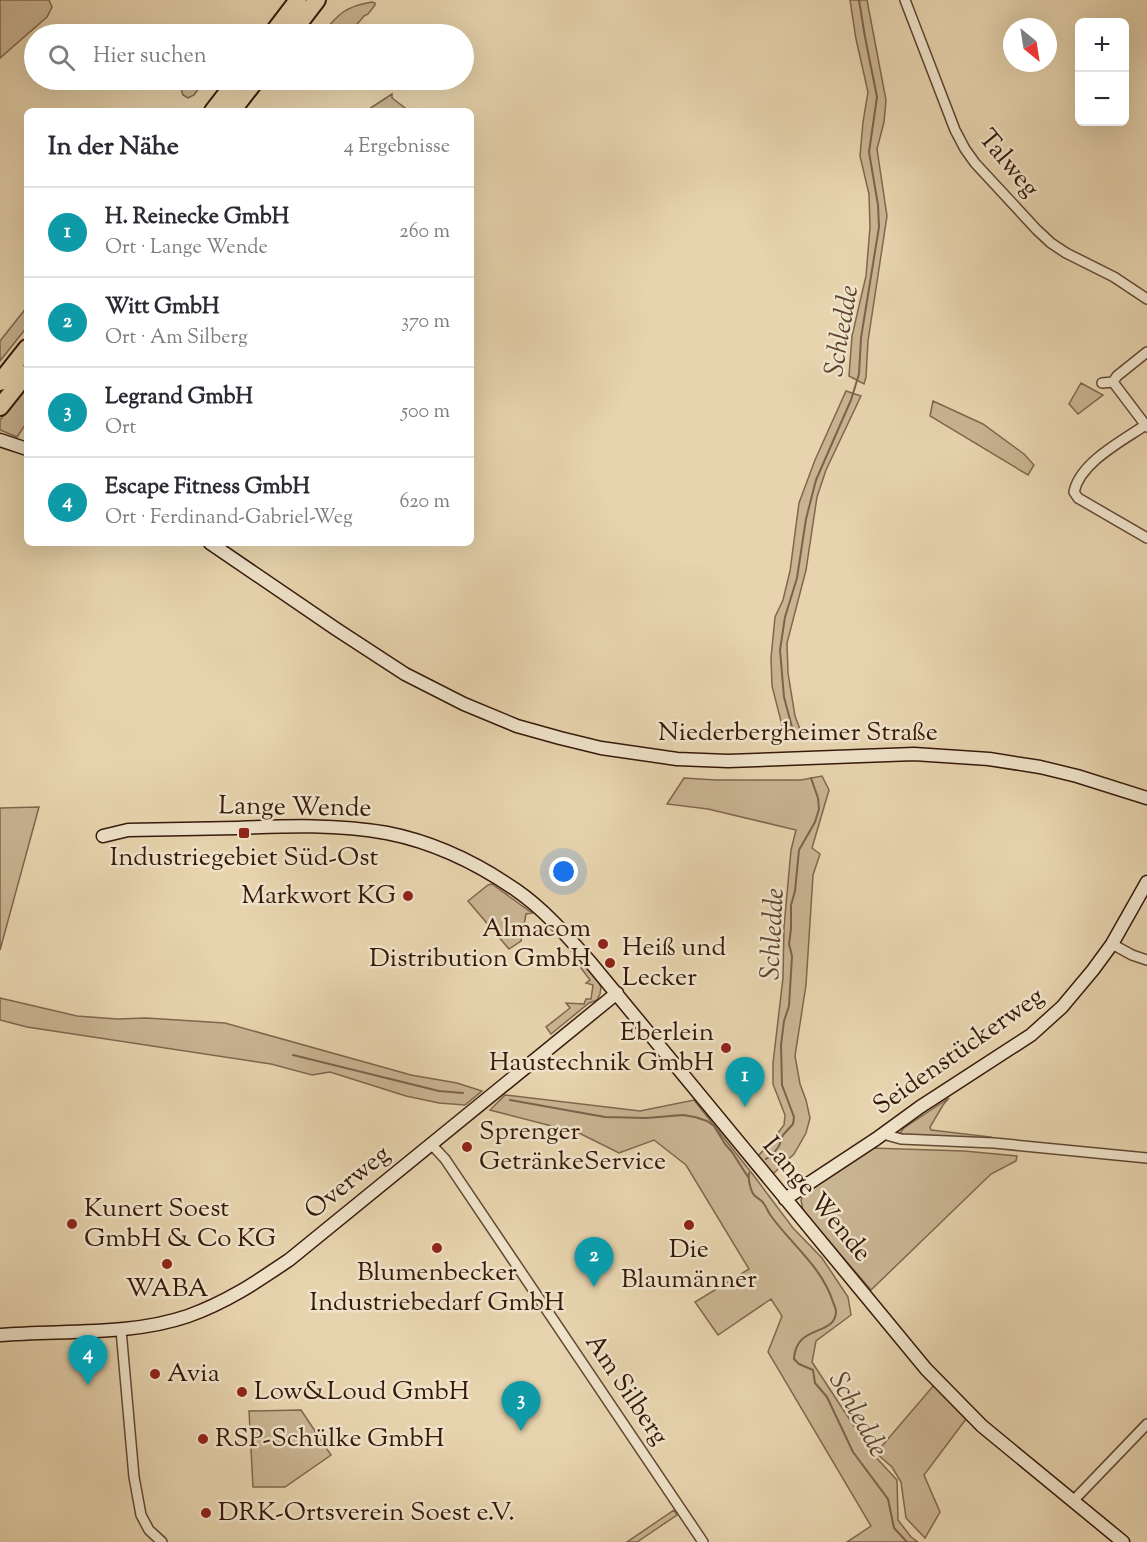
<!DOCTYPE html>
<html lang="de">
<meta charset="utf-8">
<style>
:root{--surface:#fff;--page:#f7f7f7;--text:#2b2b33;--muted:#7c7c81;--line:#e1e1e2;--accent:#db2777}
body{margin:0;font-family:"Sorts Mill Goudy",serif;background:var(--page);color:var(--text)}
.controls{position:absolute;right:18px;top:18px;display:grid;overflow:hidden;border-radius:9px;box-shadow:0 6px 24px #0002}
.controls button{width:54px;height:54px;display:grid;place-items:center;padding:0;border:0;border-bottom:2px solid var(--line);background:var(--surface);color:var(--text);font:30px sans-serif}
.compass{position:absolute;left:1003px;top:18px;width:54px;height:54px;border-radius:50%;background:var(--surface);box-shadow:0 6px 24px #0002;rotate:150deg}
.you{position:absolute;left:564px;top:872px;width:21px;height:21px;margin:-15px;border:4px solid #fff;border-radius:50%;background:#1a73e8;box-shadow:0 0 0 9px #1a73e833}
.badge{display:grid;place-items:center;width:39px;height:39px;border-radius:50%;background:var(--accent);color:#fff;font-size:20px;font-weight:700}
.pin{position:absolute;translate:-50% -50px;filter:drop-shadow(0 2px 3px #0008)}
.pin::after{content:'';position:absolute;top:32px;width:21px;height:18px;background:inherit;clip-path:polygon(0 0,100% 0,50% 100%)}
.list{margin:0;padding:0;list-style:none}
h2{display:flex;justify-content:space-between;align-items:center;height:78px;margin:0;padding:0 24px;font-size:26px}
h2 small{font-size:20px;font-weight:400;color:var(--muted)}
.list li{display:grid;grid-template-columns:39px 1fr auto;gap:18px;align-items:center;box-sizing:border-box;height:90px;padding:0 24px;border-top:2px solid var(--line)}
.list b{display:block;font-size:22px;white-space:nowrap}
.list p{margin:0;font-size:20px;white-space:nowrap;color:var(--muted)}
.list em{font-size:20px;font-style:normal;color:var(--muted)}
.icon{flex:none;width:33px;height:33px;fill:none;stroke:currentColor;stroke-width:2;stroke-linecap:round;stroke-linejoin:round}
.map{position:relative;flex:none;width:1147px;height:1542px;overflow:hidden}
.search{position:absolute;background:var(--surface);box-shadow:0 6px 24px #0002;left:24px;top:24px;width:450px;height:66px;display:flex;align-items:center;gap:15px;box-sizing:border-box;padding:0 21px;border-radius:33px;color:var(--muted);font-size:22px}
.panel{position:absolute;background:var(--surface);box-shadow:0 6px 24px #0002;left:24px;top:108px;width:450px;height:438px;border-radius:9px}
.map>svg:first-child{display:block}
</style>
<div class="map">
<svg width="1147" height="1542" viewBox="0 0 1147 1542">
<rect width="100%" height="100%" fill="#e7d4ae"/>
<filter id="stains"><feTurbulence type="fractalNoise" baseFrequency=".00333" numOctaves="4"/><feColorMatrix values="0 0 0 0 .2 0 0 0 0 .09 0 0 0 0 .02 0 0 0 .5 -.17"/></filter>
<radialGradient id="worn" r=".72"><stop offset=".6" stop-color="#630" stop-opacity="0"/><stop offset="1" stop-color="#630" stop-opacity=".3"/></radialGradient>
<path fill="#c9b492" stroke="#80664e" stroke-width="1.5" d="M 0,0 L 49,0 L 52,7 L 47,17 L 0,58 Z
M 850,0 L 867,0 L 886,100 L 884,122 L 877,149 L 887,216 L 868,341 L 866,377 L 864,384 L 849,376 L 852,336 L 866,276 L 870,227 L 869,194 L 860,156 L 863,122 L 868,92 L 856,39 Z
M 372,2 L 375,3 L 375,5 L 368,14 L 364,16 L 353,29 L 330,34 L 322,34 C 338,14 346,6 372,2 Z
M 182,80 L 197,80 L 199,88 L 194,95 L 188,98 L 183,95 L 181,89 Z
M 392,94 L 392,98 L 409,111 L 366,111 Z
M 27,307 L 27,327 L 0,361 L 0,341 Z
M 1081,383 L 1103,395 L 1078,414 L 1069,404 Z
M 27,387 L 27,422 L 17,437 L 0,430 L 0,420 Z
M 846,391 L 861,396 L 826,470 L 817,497 L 806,570 L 787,643 L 788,673 L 795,716 L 801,732 L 784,733 L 772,686 L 771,658 L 775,617 L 783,600 L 790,571 L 799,503 L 815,460 Z
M 933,401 L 983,424 L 1024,454 L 1034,465 L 1028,475 L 930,416 Z
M 822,776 L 829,790 L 812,848 L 820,854 L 813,875 L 806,985 L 795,1056 L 800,1084 L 806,1100 L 810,1118 L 806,1133 L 794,1154 L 773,1174 L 758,1156 L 771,1142 L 784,1125 L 785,1115 L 773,1084 L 773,1063 L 783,978 L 784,927 L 791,850 L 796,830 L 708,809 L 667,804 L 684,778 L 716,780 L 801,780 Z
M 39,807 L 0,950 L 0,808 Z
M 492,884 L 532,913 L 526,914 L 521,941 L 509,949 L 468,901 L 488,885 Z
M 578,964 L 585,964 L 598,981 L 601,987 L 600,994 L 597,1000 L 589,1003 L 551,1034 L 546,1027 L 570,1008 L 566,1003 L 584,1004 L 586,999 L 591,999 L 593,985 L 586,983 L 590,980 Z
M 0,998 L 77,1016 L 117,1019 L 146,1018 L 225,1023 L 411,1075 L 457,1083 L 482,1091 L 465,1105 L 439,1103 L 406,1096 L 330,1072 L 312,1075 L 271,1064 L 27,1027 L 0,1020 Z
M 505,1095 L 640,1111 L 694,1100 L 754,1176 L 793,1228 L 822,1258 L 848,1297 L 851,1315 L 816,1341 L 812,1362 L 871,1452 L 897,1480 L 898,1520 L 911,1537 L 918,1542 L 847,1542 L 871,1526 L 768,1352 L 782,1316 L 771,1299 L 718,1335 L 695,1302 L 749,1269 L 686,1165 L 654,1140 L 619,1153 L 579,1133 L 490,1110 Z
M 949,1098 L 943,1105 L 930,1127 L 931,1130 L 991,1137 L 989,1140 L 906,1136 L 900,1133 L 904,1128 Z
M 870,1148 L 964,1151 L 1017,1156 L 1016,1161 L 991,1174 L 871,1290 L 803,1211 L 801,1200 L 804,1192 Z
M 934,1385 L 966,1419 L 924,1475 L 940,1512 L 925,1538 L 906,1518 L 901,1482 L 892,1467 L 876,1453 Z
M 301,1410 L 331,1455 L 285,1487 L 253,1487 L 249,1411 Z
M 674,1510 L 677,1515 L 637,1542 L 627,1542 Z"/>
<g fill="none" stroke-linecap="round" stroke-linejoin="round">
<path stroke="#7c624b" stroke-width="2" d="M 793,731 L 784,697 L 780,650 L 785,617 L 797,578 L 806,519 L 816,480 L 851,400 L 859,374 L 861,338 L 879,227 L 878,205 L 869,152 L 877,97 L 865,37 L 859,0
M 293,1055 L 439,1091 L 463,1093
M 510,1100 L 605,1117 L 646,1118 L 683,1115 L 695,1117 L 707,1121 L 714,1126 L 725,1144 L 732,1152 L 748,1177
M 766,1159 L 773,1154 L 779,1146 L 783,1135 L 793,1124 L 794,1117 L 782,1085 L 781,1045 L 784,1021 L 789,1006 L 792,956 L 789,944 L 791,929 L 791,905 L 795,891 L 799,850 L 815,822 L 819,809 L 818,798 L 811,778
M 749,1173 C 748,1178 750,1190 754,1195 C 757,1198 762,1200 764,1204 C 767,1208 768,1212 771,1216 C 792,1245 822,1267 833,1302 C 834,1304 836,1310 836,1311 C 836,1337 796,1323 794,1359 L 799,1364 L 813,1370 L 815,1383 L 827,1397 L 853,1452 L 888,1499 L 894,1528 L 907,1542"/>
<defs>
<path id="street" d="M 905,0 L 955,130 L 965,149 L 975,163 L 1037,230 L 1051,243 L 1066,253 L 1114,277 L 1147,299
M 1113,382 L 1147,427
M 1102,383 L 1113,382 L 1117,376 L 1147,352
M 1147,424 C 1124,440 1080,462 1074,492 L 1078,498 L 1147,538
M 1112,944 L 1132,955 L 1147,960
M 883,1134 L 901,1139 L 994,1143 L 1147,1158
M 431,1144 L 445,1159 L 703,1542
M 121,1330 L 134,1477 L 141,1515 L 149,1530 L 162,1542
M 1073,1501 L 1147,1424"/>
<path id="secondary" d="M 0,440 L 27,449
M 210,543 L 336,629 L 405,674 L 464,704 L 517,726 L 560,738 L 601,748 L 677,759 L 728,761 L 914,754 L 989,759 L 1040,767 L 1077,776 L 1147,798
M 103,836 L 128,830 C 164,829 201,829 237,828 C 287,826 338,824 387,833 C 433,842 477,863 516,890 C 545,910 568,937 591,963 L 926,1369 L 982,1426 L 1123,1542
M 785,1199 L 876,1139 L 920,1107 L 1031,1035 L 1062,1007 L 1093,970 L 1112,944 L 1147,882
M 0,1335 C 61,1330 130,1336 188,1316 C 227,1302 255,1283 289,1260 L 617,993"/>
<path id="highway" d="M 272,34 L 298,0
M 291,34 L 317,0
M 213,111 L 237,80
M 232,111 L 256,80
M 0,382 L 27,348
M 0,407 L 27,373"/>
</defs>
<use href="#street" stroke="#624733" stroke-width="12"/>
<use href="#secondary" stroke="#36180a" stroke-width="15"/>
<use href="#highway" stroke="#36180a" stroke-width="20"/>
<use href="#street" stroke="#efe3ca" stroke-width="9"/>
<use href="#secondary" stroke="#efe3ca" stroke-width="12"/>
<use href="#highway" stroke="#e7d4ae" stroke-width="16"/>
</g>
<g fill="#8f2418" stroke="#efe3ca" stroke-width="2">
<rect x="238" y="827" width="12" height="12" rx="3"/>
<circle cx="408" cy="896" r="6"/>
<circle cx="603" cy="944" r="6"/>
<circle cx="610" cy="963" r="6"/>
<circle cx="726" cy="1048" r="6"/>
<circle cx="467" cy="1147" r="6"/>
<circle cx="72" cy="1224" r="6"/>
<circle cx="689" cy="1225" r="6"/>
<circle cx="437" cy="1248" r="6"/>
<circle cx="167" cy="1264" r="6"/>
<circle cx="155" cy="1374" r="6"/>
<circle cx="242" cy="1392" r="6"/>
<circle cx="203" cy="1439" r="6"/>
<circle cx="206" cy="1513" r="6"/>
</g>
<g text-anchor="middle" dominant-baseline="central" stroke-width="5" stroke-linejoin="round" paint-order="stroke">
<g font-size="26" fill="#36180a" stroke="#efe3ca">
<text transform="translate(1008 164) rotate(50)">Talweg</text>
<text x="798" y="733">Niederbergheimer Straße</text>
<text transform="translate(295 808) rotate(1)">Lange Wende</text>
<text transform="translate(959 1052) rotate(-35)">Seidenstückerweg</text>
<text transform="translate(348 1183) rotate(-39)">Overweg</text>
<text transform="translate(816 1200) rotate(50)">Lange Wende</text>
<text transform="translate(626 1390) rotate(56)">Am Silberg</text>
</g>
<g font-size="26" fill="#36180a" stroke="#efe3ca" text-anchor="start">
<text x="244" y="858" text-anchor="middle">Industriegebiet Süd-Ost</text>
<text x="396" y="896" text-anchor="end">Markwort KG</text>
<text x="591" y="929" text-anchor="end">Almacom<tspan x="591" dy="30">Distribution GmbH</tspan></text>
<text x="622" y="948">Heiß und<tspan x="622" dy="30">Lecker</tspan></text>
<text x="714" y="1033" text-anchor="end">Eberlein<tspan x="714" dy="30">Haustechnik GmbH</tspan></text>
<text x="479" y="1132">Sprenger<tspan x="479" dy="30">GetränkeService</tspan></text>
<text x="84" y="1209">Kunert Soest<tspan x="84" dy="30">GmbH &amp; Co KG</tspan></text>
<text x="689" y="1250" text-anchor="middle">Die<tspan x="689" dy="30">Blaumänner</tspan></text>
<text x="437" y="1273" text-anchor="middle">Blumenbecker<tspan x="437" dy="30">Industriebedarf GmbH</tspan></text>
<text x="167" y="1289" text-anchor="middle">WABA</text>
<text x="167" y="1374">Avia</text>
<text x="254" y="1392">Low&amp;Loud GmbH</text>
<text x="215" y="1439">RSP-Schülke GmbH</text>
<text x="218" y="1513">DRK-Ortsverein Soest e.V.</text>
</g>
<g font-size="27" font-style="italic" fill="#5f4330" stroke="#efe3ca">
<text transform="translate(843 331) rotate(-80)">Schledde</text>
<text transform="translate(774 934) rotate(-87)">Schledde</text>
<text transform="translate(857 1415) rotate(61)">Schledde</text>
</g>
</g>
<rect width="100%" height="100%" filter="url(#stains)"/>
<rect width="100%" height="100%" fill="url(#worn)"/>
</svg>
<div class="controls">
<button>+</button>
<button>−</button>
</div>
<svg class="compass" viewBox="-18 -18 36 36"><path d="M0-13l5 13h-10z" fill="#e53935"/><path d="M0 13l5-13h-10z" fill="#7c7c81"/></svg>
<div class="you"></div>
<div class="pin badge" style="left:745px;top:1107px;background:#0f9aa8">1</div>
<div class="pin badge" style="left:594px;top:1287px;background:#0f9aa8">2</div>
<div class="pin badge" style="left:521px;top:1431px;background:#0f9aa8">3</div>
<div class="pin badge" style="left:88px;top:1385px;background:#0f9aa8">4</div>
<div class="search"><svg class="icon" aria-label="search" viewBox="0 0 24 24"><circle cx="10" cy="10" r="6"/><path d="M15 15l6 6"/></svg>Hier suchen</div>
<section class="panel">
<h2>In der Nähe<small>4 Ergebnisse</small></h2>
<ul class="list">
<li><span class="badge" style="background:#0f9aa8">1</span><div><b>H. Reinecke GmbH</b><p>Ort · Lange Wende</p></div><em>260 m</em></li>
<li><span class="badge" style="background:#0f9aa8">2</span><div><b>Witt GmbH</b><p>Ort · Am Silberg</p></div><em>370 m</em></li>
<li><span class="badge" style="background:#0f9aa8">3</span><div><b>Legrand GmbH</b><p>Ort</p></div><em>500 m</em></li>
<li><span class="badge" style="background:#0f9aa8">4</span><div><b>Escape Fitness GmbH</b><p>Ort · Ferdinand-Gabriel-Weg</p></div><em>620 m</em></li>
</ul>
</section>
</div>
